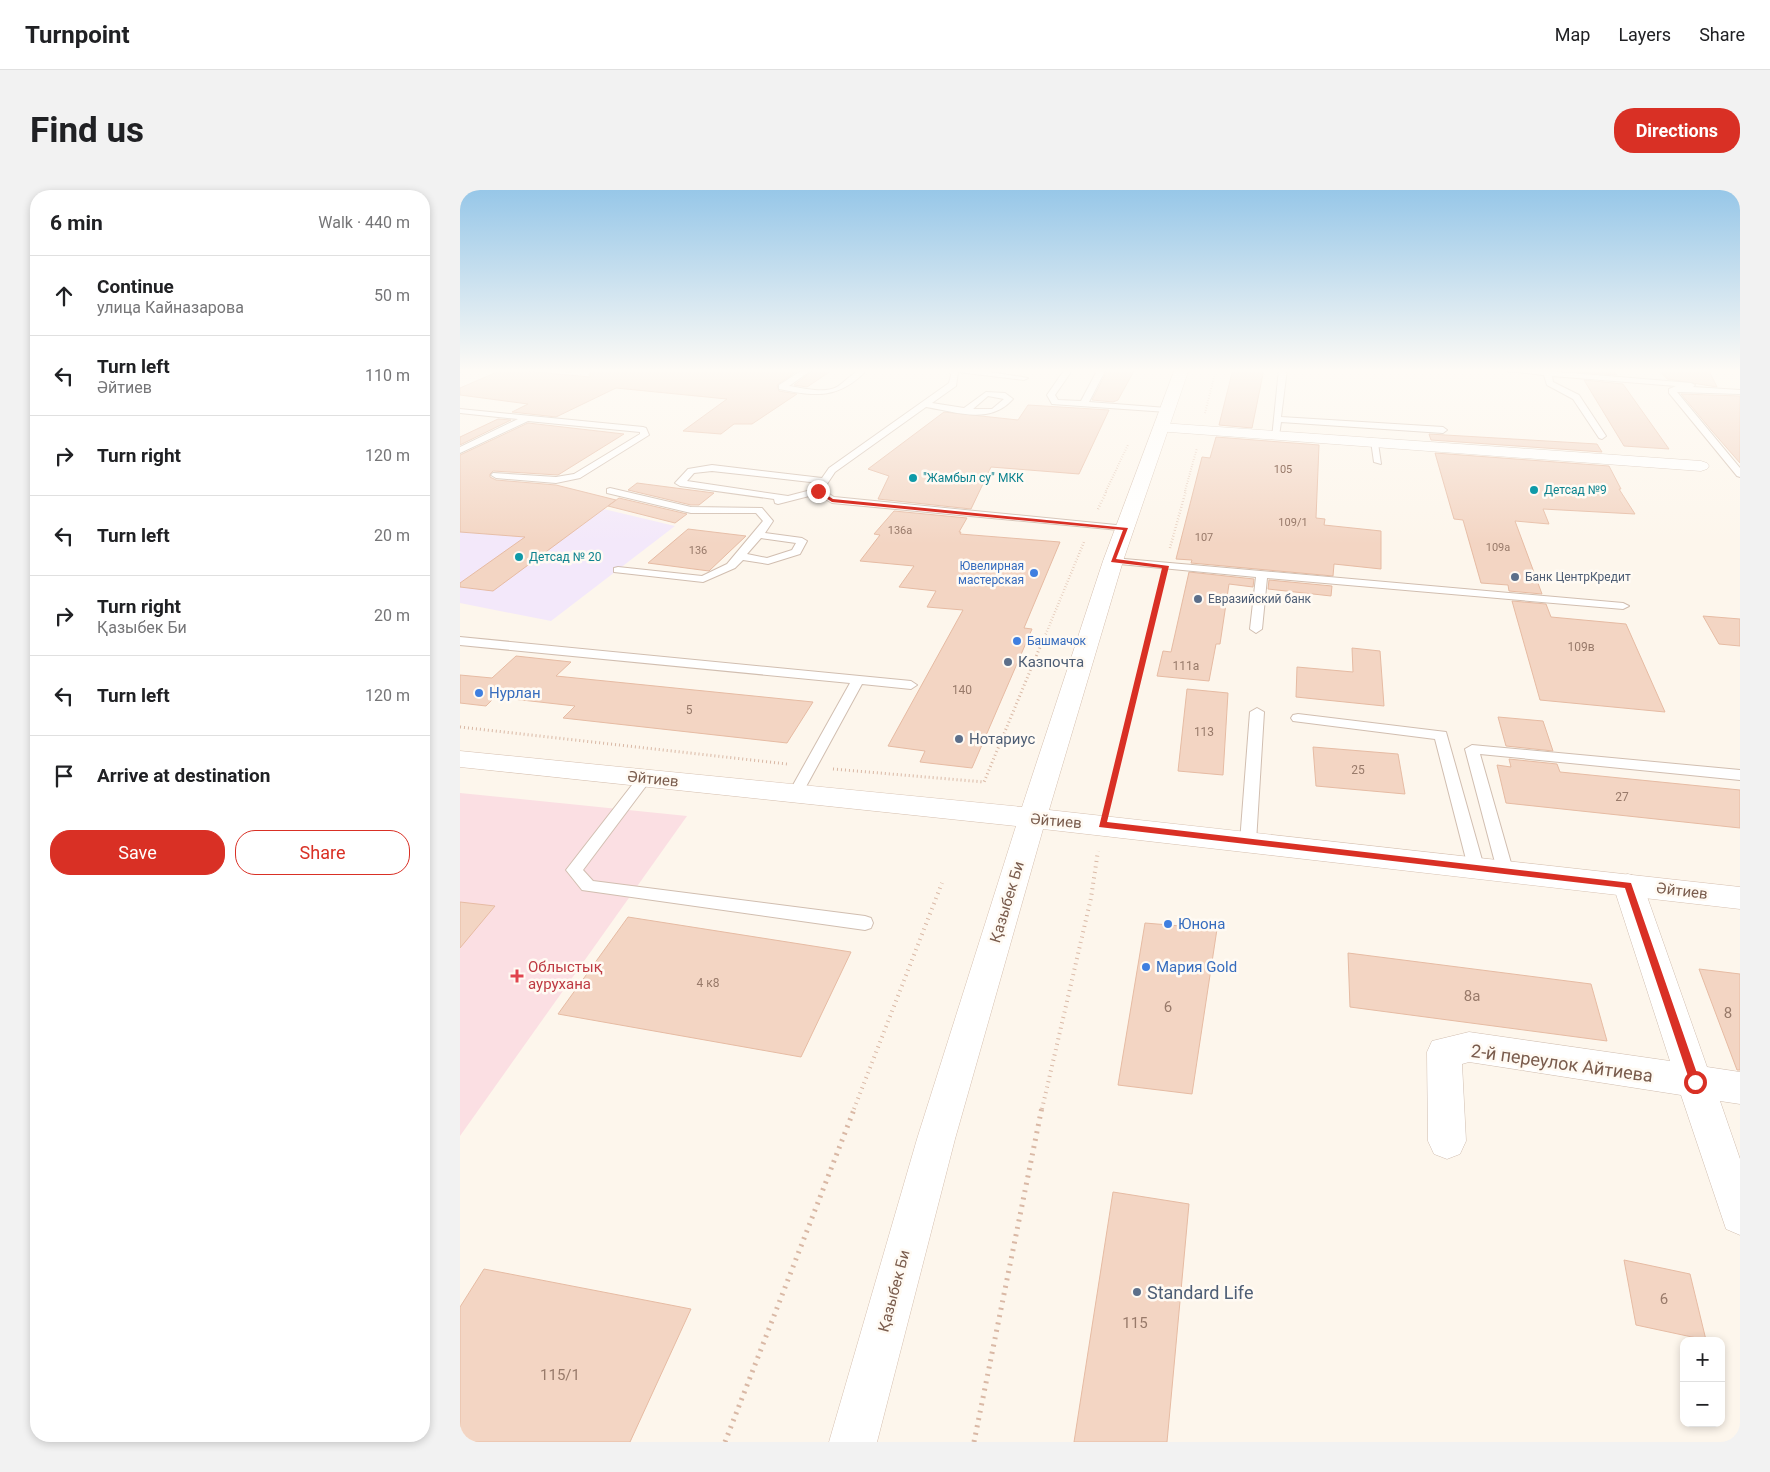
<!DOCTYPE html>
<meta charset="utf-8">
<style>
:root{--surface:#fff;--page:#f2f2f2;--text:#202124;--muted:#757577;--line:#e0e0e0;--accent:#d93025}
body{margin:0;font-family:Roboto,sans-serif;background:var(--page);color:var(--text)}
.controls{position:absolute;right:15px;bottom:15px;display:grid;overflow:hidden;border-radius:10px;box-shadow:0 2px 8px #0003}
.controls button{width:45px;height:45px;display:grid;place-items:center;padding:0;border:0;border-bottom:1px solid var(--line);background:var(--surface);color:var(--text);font:25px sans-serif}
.stop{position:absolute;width:15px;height:15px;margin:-11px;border:4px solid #d93025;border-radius:50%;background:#fff}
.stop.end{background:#d93025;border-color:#fff;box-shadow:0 1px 5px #0008}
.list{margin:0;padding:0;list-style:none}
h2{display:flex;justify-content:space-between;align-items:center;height:65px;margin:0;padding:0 20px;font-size:21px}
h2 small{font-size:16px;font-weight:400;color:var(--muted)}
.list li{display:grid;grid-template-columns:32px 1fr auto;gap:15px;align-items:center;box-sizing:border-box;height:80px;padding:0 20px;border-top:1px solid var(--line)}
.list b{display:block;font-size:19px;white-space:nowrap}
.list p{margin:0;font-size:16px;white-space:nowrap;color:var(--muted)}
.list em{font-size:16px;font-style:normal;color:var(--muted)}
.actions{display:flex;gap:10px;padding:15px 20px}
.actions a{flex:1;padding:11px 0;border:1px solid var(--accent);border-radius:20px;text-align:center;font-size:18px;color:var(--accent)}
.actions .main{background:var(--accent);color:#fff}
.icon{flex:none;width:28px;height:28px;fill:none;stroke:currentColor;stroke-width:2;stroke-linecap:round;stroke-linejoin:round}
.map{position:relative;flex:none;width:1280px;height:1252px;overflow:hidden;border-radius:20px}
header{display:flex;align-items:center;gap:30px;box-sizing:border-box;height:70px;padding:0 25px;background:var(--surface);border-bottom:1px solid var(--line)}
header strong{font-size:24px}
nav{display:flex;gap:28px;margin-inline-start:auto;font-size:18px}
.intro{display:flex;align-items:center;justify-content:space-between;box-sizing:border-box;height:120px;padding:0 30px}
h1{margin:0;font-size:35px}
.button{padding:12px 22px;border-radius:20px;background:var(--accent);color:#fff;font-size:18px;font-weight:700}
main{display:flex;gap:30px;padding:0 30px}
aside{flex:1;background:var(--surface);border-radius:20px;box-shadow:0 2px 8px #0003}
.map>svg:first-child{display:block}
</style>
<header>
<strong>Turnpoint</strong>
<nav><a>Map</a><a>Layers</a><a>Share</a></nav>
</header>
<div class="intro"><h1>Find us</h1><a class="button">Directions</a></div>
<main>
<aside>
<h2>6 min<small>Walk · 440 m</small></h2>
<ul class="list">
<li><svg class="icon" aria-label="ahead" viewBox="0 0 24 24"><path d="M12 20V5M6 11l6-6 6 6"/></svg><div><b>Continue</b><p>улица Кайназарова</p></div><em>50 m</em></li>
<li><svg class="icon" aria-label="left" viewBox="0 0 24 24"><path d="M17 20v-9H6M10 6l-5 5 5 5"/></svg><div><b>Turn left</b><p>Әйтиев</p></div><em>110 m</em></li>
<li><svg class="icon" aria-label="right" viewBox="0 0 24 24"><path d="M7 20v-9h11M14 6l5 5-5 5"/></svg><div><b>Turn right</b></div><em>120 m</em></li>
<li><svg class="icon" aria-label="left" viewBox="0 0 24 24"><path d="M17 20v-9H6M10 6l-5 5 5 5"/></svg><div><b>Turn left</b></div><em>20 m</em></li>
<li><svg class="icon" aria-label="right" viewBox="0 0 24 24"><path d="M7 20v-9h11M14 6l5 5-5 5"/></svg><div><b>Turn right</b><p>Қазыбек Би</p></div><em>20 m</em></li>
<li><svg class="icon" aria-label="left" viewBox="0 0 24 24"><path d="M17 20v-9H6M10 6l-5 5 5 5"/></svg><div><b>Turn left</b></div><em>120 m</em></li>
<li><svg class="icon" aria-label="arrive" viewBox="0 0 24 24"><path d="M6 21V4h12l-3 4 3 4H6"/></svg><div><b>Arrive at destination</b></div></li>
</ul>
<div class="actions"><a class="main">Save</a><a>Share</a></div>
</aside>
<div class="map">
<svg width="1280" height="1252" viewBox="0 0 1280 1252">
<rect width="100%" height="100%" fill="#fdf6ec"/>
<path fill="#f3e8fa" d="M 9,287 L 215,336 L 91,431 L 0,413 L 0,292 Z"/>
<path fill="#fbdfe3" d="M 0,603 L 227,626 L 0,946 Z"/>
<path fill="#f3d5c3" stroke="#e6bba3" d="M 44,179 L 130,187 L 130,179 L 340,179 L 317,195 L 319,201 L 337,204 L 292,234 L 274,234 L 261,244 L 223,241 L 267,209 L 156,198 L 96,227 L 52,222 L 68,214 L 0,205 L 0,198 Z
M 355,179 L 374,179 L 347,197 L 334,195 Z
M 648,179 L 675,179 L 658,210 L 653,212 L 632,210 Z
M 773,179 L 804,179 L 792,238 L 759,235 Z
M 1117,179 L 1153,179 L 1157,185 L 1118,182 Z
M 1198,179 L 1249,181 L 1257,197 L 1207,189 Z
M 1124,190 L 1163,194 L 1209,259 L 1164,256 Z
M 1221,204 L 1280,206 L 1280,273 L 1252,241 Z
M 568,215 L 649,220 L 619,284 L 531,277 L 511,319 L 418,309 L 429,286 L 408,279 L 484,222 L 558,230 Z
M 38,229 L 51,230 L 0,255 L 0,247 Z
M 68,233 L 164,244 L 98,285 L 33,281 L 30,284 L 30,287 L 36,290 L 96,295 L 156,310 L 33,401 L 0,397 L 0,393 L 65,347 L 0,342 L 0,265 Z
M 969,244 L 1137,254 L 1142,262 L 971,250 Z
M 756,247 L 859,255 L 856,328 L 865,329 L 864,335 L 921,341 L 921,379 L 874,374 L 873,386 L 731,373 L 732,370 L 716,369 L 742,267 L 750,268 Z
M 975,263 L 1149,276 L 1161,299 L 1159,299 L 1175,324 L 1083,319 L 1089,334 L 1055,331 L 1082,404 L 1049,401 L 1048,395 L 1021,393 L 1003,330 L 994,329 Z
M 177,293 L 254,303 L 239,315 L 231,315 L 168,300 Z
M 159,308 L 227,324 L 215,333 L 148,316 Z
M 434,321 L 507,328 L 499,342 L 501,342 L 500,344 L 600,352 L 564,438 L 572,439 L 512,578 L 460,572 L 465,561 L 428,556 L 503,420 L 467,417 L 476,401 L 439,397 L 454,376 L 400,371 L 420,345 L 414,344 Z
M 228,339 L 286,346 L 249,381 L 188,373 Z
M 729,382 L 794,389 L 793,397 L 769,394 L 760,454 L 756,454 L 749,491 L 697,486 L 703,461 L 711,462 Z
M 809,390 L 872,396 L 871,406 L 808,399 Z
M 1052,411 L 1086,414 L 1091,427 L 1166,434 L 1205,522 L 1080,510 Z
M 1243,426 L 1280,429 L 1280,456 L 1259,454 Z
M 892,458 L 920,461 L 924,516 L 836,507 L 837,477 L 893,482 Z
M 56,466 L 111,472 L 96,486 L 353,512 L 327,553 L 103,528 L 115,516 L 35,507 L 26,516 L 0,513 L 0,485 L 32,488 Z
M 727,499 L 768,503 L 763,585 L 718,581 Z
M 1038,527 L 1083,531 L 1093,561 L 1046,556 Z
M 853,557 L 938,564 L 945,604 L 856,596 Z
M 1049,569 L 1097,574 L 1100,582 L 1280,600 L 1280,638 L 1046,613 L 1037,575 L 1051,577 Z
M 0,712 L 35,716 L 0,758 Z
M 168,727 L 391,762 L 341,867 L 98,824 Z
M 685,733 L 757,739 L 732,904 L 658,895 Z
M 888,763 L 1131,794 L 1147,851 L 890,817 Z
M 1239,779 L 1280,784 L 1280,880 L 1277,880 Z
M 653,1002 L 729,1014 L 707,1252 L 614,1252 Z
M 1164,1070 L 1230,1084 L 1246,1150 L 1176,1135 Z
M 24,1079 L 231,1119 L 170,1252 L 0,1252 L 0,1117 Z"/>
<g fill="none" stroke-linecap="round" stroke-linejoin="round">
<defs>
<path id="lane" d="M 99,179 L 111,179 L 112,180 L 108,182 Z
M 344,179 L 353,179 L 329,196 C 344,198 363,204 377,197 C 388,190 394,179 408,179 C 379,209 357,207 319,199 L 319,195 Z
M 489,179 L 511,179 L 568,188 L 564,190 L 498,182 L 496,196 L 472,213 L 504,218 L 526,202 L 545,203 L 553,209 C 530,235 496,222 466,217 L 375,282 L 363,300 L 374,307 L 666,336 L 670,337 L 670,341 L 372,313 L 357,304 L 318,314 L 315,313 L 314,309 L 220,296 L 215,293 L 228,279 L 252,275 L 362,288 L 369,278 L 489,193 L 491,185 ZM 528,206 L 544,209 L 532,219 L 513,219 ZM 252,281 L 359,293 L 355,299 L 328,306 L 227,291 L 234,283 Z
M 605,179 L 613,179 L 595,205 L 598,210 L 621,211 L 638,179 L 646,179 L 629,212 L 707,218 L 711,220 L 707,222 L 592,214 L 587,205 Z
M 819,179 L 827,179 L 821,227 L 983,237 L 987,240 L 983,243 L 821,232 L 819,246 L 812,248 Z
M 1028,179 L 1087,181 L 1231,193 L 1235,195 L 1233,197 L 1280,200 L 1280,204 L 1217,202 L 1280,278 L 1280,287 L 1277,286 L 1209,203 L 1209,199 L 1216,196 L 1092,186 L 1093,192 L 1119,205 L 1146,246 L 1142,249 L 1139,248 L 1113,209 L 1087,195 L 1084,185 Z
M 0,219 L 183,237 L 186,238 L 189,245 L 120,288 L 96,293 L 36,288 L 31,285 L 33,283 L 96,287 L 114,284 L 180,244 L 180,242 L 68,231 L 0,263 L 0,257 L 58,229 L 0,223 Z
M 911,251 L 918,253 L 921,274 L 914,272 Z
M 150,298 L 231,317 L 302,318 L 313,331 L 305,343 L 342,348 L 347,351 L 340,364 L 308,374 L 283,370 L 275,378 L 243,392 L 154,382 L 154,378 L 158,377 L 242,386 L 267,374 L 303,331 L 296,323 L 231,323 L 147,303 L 147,299 ZM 301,348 L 336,353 L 332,360 L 307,368 L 287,364 Z
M 653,368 L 1163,413 L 1169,416 L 1163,419 L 807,388 L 802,439 L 796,443 L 790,439 L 796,387 L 649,373 L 648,371 Z
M 0,447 L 451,491 L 457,495 L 451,499 L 402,494 L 342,604 L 335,609 L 328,604 L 390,493 L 0,455 Z
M 797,518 L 804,522 L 796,652 L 793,656 L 783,656 L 780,652 L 790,522 Z
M 838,524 L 986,542 L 1024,677 L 1022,681 L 1010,681 L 1008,677 L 975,549 L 833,531 L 831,528 L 833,525 Z
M 1012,555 L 1280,580 L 1280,590 L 1020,564 L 1053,680 L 1051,684 L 1039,684 L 1037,680 L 1005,559 Z
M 184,584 L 191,589 L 189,592 L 123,680 L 133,691 L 405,726 L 411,728 L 413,733 L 411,738 L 405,740 L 122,700 L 106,680 L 179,586 Z"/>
<path id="street" d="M 701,233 L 1241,271 L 1247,273 L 1249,276 L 1247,279 L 1241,281 L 696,241 L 693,238 L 696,235 Z
M 1168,684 L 1178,687 L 1183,695 L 1247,877 L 1280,882 L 1280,914 L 1260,911 L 1280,969 L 1280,1045 L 1266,1039 L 1221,905 L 1009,872 L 1002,874 L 1006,951 L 1000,964 L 987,969 L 974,964 L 968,951 L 967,862 L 972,851 L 1009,842 L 1210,871 L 1153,695 L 1158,687 Z"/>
<path id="secondary" d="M 715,179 L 729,179 L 663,371 L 589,620 L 1280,697 L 1280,719 L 583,639 L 495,949 L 417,1252 L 369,1252 L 457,949 L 556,636 L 0,577 L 0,561 L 562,617 L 643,371 Z"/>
</defs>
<use href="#lane" stroke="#d1beb0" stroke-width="2"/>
<use href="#street" stroke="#d1beb0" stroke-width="1"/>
<use href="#secondary" stroke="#d6c0b0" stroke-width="1"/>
<path stroke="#d9b8a5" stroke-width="2" stroke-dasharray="0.5 2" stroke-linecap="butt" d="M 0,182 L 6,179
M 745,223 L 756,179
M 646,301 L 668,255
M 725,301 L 737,258"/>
<path stroke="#d9b8a5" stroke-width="2.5" stroke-dasharray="0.5 2.5" stroke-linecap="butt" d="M 638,319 L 647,300
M 710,358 L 726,300
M 580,458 L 624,352
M 685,458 L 701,393"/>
<path stroke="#d9b8a5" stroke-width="3" stroke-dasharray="1 3" stroke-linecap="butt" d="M 0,537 L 327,574
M 373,579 L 524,592 L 580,457
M 648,613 L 686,457"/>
<path stroke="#d9b8a5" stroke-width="4" stroke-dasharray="1 4.5" stroke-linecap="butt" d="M 394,919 L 482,693
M 582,919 L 631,708 L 638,661"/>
<path stroke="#d9b8a5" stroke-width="5" stroke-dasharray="2 5.5" stroke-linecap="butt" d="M 265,1252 L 395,917
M 514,1252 L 582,917"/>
<use href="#lane" fill="#fff" fill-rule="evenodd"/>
<use href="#street" fill="#fff" fill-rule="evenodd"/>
<use href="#secondary" fill="#fff" fill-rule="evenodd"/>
</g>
<linearGradient id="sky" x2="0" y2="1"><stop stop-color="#97c7e8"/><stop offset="0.51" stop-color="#fefbf6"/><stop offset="1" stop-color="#fefbf6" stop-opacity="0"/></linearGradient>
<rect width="1280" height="354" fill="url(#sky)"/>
<path fill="#d93025" d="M 359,300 L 373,309 L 668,338 L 656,369 L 709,376 L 647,632 L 1171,693 L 1240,892 L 1239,895 L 1231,895 L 1230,892 L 1165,698 L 639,637 L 702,378 L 651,372 L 663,340 L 372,312 L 355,301 Z"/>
<g fill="#0f9aa8" stroke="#fffaf3" stroke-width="2">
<circle cx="453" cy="288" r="5"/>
<circle cx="1074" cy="300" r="5"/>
<circle cx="59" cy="367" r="5"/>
</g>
<g fill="#3f7fe0" stroke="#fffaf3" stroke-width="2">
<circle cx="574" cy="383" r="5"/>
<circle cx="557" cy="451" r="5"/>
<circle cx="19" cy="503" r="5"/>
<circle cx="708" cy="734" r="5"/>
<circle cx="686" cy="777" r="5"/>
</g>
<g fill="#5c6f8a" stroke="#fffaf3" stroke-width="2">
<circle cx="1055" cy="387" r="5"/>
<circle cx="738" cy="409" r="5"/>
<circle cx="548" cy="472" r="5"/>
<circle cx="499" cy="549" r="5"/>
<circle cx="677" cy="1102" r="5"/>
</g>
<path fill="#e0444e" stroke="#fffaf3" stroke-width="2" d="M54.5 778.5h5v5h5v5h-5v5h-5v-5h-5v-5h5z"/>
<g text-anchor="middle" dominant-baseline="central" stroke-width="5" stroke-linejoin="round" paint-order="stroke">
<g font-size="11" fill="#987a6a">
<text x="823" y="279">105</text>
<text x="833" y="332">109/1</text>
<text x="440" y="340">136а</text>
<text x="744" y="347">107</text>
<text x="1038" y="357">109а</text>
<text x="238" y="360">136</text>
</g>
<g font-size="12" fill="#0d838f" stroke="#fffaf3" text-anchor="start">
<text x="463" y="288">"Жамбыл су" МКК</text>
<text x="1084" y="300">Детсад №9</text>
<text x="69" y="367">Детсад № 20</text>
</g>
<g font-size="12" fill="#366cbe" stroke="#fffaf3" text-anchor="end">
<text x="564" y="376">Ювелирная<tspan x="564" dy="14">мастерская</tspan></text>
<text x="567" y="451" text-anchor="start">Башмачок</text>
</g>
<g font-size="12" fill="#4e5e75" stroke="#fffaf3" text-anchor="start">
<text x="1065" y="387">Банк ЦентрКредит</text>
<text x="748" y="409">Евразийский банк</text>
</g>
<g font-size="12" fill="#987a6a">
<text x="1121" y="457">109в</text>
<text x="726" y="476">111а</text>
<text x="502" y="500">140</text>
<text x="229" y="520">5</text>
<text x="744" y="542">113</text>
<text x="898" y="580">25</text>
<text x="1162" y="607">27</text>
<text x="248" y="793">4 к8</text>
</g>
<g font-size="15" fill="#4e5e75" stroke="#fffaf3" text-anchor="start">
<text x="558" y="472">Казпочта</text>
<text x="509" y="549">Нотариус</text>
</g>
<g font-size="15" fill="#366cbe" stroke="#fffaf3" text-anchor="start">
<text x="29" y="503">Нурлан</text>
<text x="718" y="734">Юнона</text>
<text x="696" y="777">Мария Gold</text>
</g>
<g font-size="15" fill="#7a5c4d" stroke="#fffaf3">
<text transform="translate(193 589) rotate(6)">Әйтиев</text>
<text transform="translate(596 631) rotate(5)">Әйтиев</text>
<text transform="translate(1222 701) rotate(7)">Әйтиев</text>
<text transform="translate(547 712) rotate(-73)">Қазыбек Би</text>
<text transform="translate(434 1101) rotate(-75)">Қазыбек Би</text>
</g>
<g font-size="15" fill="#be3a42" stroke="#fffaf3" text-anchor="start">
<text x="68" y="777">Облыстық<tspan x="68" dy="17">аурухана</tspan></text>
</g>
<g font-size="15" fill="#987a6a">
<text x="1012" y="806">8а</text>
<text x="708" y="817">6</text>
<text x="1268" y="823">8</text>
<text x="1204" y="1109">6</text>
<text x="675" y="1133">115</text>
<text x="100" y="1185">115/1</text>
</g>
<g font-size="18" fill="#7a5c4d" stroke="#fffaf3">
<text transform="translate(1102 873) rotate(8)">2-й переулок Айтиева</text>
</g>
<g font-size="18" fill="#4e5e75" stroke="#fffaf3" text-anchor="start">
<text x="687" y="1102">Standard Life</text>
</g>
</g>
</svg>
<div class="controls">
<button>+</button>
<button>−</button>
</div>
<div class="stop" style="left:1235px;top:892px"></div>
<div class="stop end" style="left:358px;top:301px"></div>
</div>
</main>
